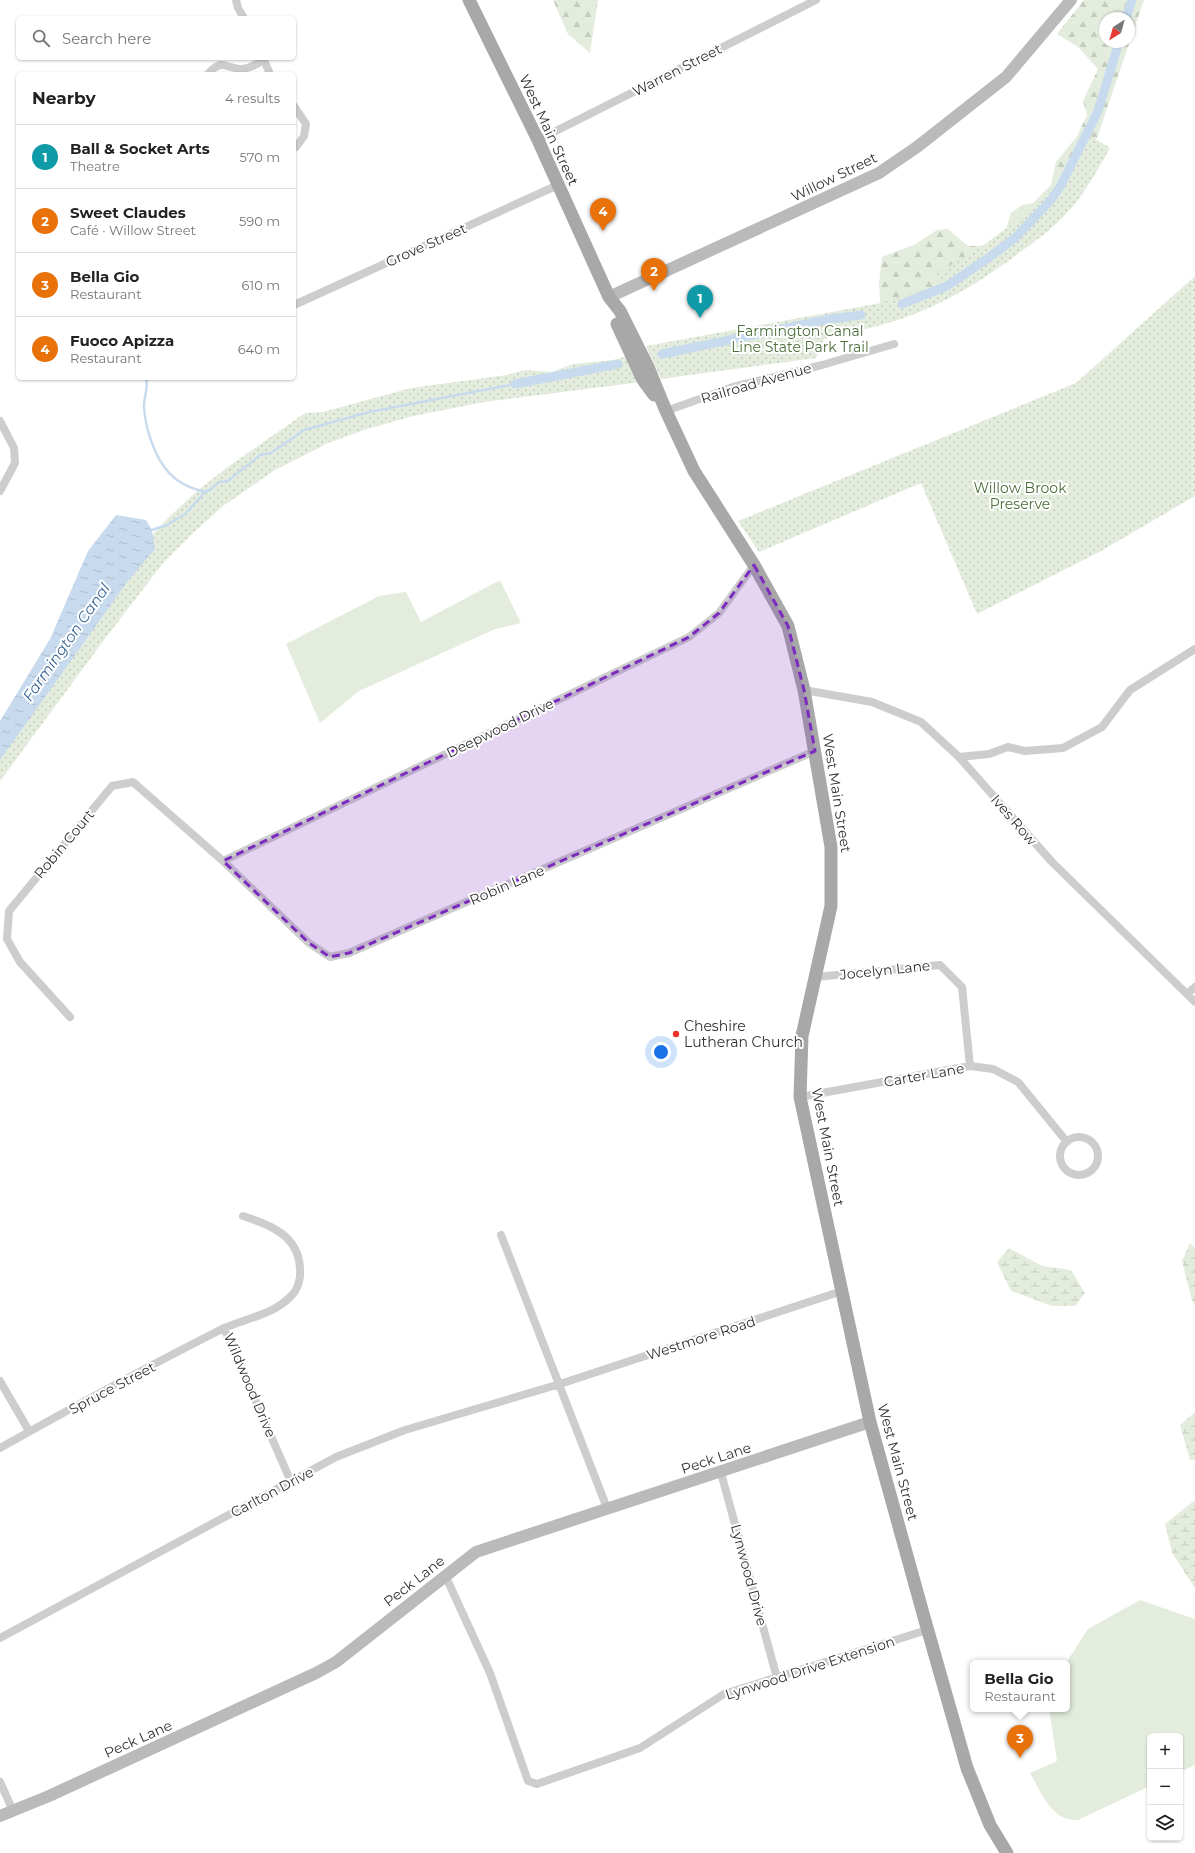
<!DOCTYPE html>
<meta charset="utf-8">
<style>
:root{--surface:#fff;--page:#f2f2f2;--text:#222;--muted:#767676;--line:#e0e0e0;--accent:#ed332b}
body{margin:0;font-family:Montserrat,sans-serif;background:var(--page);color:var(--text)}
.controls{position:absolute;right:12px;bottom:12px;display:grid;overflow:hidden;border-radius:6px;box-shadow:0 1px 3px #0004}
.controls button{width:36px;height:36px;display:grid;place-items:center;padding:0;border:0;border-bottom:1px solid var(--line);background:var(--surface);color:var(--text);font:20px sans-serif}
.compass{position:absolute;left:1099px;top:12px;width:36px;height:36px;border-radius:50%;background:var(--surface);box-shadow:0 1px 3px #0004;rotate:217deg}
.you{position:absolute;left:661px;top:1052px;width:14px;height:14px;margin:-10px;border:3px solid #fff;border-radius:50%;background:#1a73e8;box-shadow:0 0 0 6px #1a73e833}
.badge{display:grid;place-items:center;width:26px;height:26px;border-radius:50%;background:var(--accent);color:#fff;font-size:13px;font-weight:700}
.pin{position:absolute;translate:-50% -33px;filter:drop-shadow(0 1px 2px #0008)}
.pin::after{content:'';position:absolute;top:21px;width:14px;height:12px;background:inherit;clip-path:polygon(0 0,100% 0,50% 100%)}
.popup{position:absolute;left:970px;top:1660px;width:100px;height:52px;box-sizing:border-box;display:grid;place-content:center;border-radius:6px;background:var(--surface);filter:drop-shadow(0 1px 3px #0005);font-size:13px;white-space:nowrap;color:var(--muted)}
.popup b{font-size:15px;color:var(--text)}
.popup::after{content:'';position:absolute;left:50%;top:100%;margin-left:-8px;border:8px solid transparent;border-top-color:var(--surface)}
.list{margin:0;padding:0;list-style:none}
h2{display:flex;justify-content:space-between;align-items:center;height:52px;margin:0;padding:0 16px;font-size:17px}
h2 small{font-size:13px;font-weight:400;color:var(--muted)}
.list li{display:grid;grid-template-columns:26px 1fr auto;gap:12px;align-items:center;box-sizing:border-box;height:64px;padding:0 16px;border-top:1px solid var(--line)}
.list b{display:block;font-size:15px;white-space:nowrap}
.list p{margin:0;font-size:13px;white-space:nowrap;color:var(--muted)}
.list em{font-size:13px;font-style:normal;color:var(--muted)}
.icon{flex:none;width:22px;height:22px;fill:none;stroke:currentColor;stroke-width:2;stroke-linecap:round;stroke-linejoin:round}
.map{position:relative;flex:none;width:1195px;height:1853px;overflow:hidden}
.search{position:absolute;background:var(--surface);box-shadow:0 1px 3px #0004;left:16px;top:16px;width:280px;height:44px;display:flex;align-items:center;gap:10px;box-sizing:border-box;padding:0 14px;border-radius:6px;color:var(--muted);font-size:15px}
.panel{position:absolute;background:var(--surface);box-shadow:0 1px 3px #0004;left:16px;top:72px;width:280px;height:308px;border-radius:6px}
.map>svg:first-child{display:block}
</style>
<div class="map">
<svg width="1195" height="1853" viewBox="0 0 1195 1853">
<defs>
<pattern id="forest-firs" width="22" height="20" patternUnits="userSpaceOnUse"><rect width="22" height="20" fill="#e4eddd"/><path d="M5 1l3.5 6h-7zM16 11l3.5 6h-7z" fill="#c4ccbe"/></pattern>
<pattern id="wetland-marsh" width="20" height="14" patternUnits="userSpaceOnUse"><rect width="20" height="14" fill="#e4eddd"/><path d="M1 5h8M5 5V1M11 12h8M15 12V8" fill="none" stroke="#c4ccbe"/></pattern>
<pattern id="park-dots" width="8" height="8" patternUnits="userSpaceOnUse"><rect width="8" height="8" fill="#e4eddd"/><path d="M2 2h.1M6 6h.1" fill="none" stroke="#c4ccbe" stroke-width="1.8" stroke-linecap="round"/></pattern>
<pattern id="water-ripples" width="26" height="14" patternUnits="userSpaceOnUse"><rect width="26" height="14" fill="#c8dbee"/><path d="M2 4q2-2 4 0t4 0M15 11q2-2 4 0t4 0" fill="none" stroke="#acbccc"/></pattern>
</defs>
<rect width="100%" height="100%" fill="#fff"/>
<path fill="#e4eddd" d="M 500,580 L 521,623 L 495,629 L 359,691 L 320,723 L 286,644 L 379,596 L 406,592 L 421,622 Z
M 1140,1600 L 1195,1619 L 1195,1765 L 1180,1772 L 1180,1736 L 1150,1736 L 1150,1786 L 1078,1820 C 1052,1822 1041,1792 1030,1773 L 1057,1761 L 1049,1709 L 1067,1709 L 1066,1663 L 1088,1629 Z"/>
<path fill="url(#forest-firs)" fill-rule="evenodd" d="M 553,0 L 598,0 L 590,53 L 568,34 Z
M 1084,0 L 1144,0 L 1097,138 L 1084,152 L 1060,195 L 997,259 L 881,314 L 879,284 L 882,257 L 914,245 L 937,230 L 948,229 L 968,246 L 982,246 L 1006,229 L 1011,213 L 1022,205 L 1033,203 L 1051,185 L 1056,162 L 1077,136 L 1087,115 L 1083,101 L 1098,69 L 1078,47 L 1057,34 ZM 1105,18 L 1129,18 L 1129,42 L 1105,42 Z"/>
<path fill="url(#wetland-marsh)" d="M 1190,1243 L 1195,1248 L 1195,1304 L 1192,1301 L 1182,1261 Z
M 1009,1248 L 1042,1266 L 1071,1270 L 1085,1293 L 1075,1306 L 1052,1306 L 1011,1291 L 997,1262 Z
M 1195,1412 L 1195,1460 L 1190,1460 L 1180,1425 Z
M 1195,1500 L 1195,1588 L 1172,1553 L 1165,1524 Z"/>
<path fill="url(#park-dots)" d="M 1084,132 L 1110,148 C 1097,171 1084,195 1066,214 C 1052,229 1036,241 1019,253 C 987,277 955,298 917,313 C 888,325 855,331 824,339 L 816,358 L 661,379 L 646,346 L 881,303 L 941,285 L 934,275 L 984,245 L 1015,222 L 1060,182 Z
M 1195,276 L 1195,496 L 1101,551 L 977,614 L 921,483 L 759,552 L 738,521 L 1076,383 Z
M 628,356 L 641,382 L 484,402 L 413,416 L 367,429 L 328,443 L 275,470 L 223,506 L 193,533 L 164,562 L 107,636 L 0,781 L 0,736 L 142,546 L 168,518 L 196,492 L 225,469 L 305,413 L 323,412 L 411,388 L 507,375 L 525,370 L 552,372 L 573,364 L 613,360 Z"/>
<path fill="url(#water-ripples)" d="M 116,515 L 146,520 L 152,530 L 155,549 L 128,581 L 0,760 L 0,721 L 50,639 L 88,551 Z"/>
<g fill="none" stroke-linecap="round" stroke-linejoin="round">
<path stroke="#c8dbee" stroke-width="2.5" d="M 146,378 C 149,389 143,398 144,408 C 146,432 157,466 177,480 C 184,485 197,490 205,492
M 152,530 L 167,525 L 185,514 L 205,492 L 210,490 L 219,482 L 228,481 L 260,455 L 271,453 L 304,430 L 369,412 L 515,384"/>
<path stroke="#c8dbee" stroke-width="9" d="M 1126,18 L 1132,0
M 902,304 L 947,286 L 991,256 L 1016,237 L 1051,200 L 1060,187 L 1098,111 L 1119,42
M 662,354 L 830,319 L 861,315
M 515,384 L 618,364"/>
<path stroke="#cdcdcd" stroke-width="8" d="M 236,0 L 238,8 L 244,18
M 263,58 L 270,74
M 208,74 C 222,58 225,68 240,69 C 247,70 257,64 264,60
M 294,106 L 306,124 L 304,136 L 296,147 L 294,148
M 538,140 L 816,0
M 294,305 L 558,185
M 666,411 L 733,387 L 822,365 L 894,344
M 0,421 L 14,448 L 15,463 L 0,491
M 804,690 L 872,702 L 921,722 L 959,757 L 1052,862 L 1195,1002
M 959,757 L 989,754 L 1008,747 L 1025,751 L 1063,748 L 1102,727 L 1130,690 L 1195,649
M 223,861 L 689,637 L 719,613 L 754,565
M 816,977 L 940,965 L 962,987 L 970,1066
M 1187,994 L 1195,987
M 70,1017 L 20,962 L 7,939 L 9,911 L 112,786 L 133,782 L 223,861 L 309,943 L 330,957 L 349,953 L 815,751
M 800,1097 L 970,1066 L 993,1069 L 1018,1082 L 1067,1142
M1060 1156a19 19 0 1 1 38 0a19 19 0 1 1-38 0Z
M 501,1235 L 607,1508
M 224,1328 L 291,1482
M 0,1381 L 29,1431
M 0,1448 C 73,1407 147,1367 222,1329 C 246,1318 274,1315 292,1295 C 298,1289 301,1277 300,1269 C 299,1236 271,1225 243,1216
M 721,1473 L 777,1678
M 445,1575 L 490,1673 L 528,1781 L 537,1784 L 640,1748 L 724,1694 L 927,1630
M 0,1638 L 336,1457 L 405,1430 L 560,1384 L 842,1291
M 0,1782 L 13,1811"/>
<path stroke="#bababa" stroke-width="12" d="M 609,297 L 879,173 L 917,147 L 1006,77 L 1071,0
M 0,1816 L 49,1796 L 316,1673 L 336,1662 L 476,1552 L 870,1422"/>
<path stroke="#a8a8a8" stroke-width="13" d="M 469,0 L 538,140 L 609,297 L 620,311 L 648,367 L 666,411 L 694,471 L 754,565 L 788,626 L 804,690 L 831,847 L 831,906 L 802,1036 L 800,1097 L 870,1422 L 924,1617 L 967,1768 L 990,1825 L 1007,1853
M 617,324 L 643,380 L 654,395"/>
</g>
<path fill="#7b2cbf" fill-opacity="0.2" stroke="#7b2cbf" stroke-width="3" stroke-dasharray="8 5" stroke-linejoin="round" d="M 754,565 L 788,626 L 804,690 L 815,751 L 349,953 L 330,957 L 309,943 L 223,861 L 689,637 L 719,613 Z"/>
<circle fill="#ed332b" stroke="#fff" stroke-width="1.5" cx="676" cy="1034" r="4"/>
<g text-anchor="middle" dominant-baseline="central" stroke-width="4" stroke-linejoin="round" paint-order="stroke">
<g font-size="14" fill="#303030" stroke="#fff">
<text transform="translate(677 70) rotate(-27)">Warren Street</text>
<text transform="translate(549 130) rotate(65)">West Main Street</text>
<text transform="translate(834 177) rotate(-26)">Willow Street</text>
<text transform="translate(426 245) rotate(-24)">Grove Street</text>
<text transform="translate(756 383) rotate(-16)">Railroad Avenue</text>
<text transform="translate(500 728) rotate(-26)">Deepwood Drive</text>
<text transform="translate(837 793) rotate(81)">West Main Street</text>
<text transform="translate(1014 820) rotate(49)">Ives Row</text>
<text transform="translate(64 844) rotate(-50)">Robin Court</text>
<text transform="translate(507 885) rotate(-23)">Robin Lane</text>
<text transform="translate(885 970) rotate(-6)">Jocelyn Lane</text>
<text transform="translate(924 1075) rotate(-10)">Carter Lane</text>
<text transform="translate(828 1147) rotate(79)">West Main Street</text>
<text transform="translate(701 1338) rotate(-18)">Westmore Road</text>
<text transform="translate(250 1385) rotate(67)">Wildwood Drive</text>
<text transform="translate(112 1388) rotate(-28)">Spruce Street</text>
<text transform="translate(716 1458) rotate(-18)">Peck Lane</text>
<text transform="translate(898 1462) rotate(75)">West Main Street</text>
<text transform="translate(272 1492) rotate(-28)">Carlton Drive</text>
<text transform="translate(749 1575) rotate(75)">Lynwood Drive</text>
<text transform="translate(414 1581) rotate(-38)">Peck Lane</text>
<text transform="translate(810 1668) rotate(-18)">Lynwood Drive Extension</text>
<text transform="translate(138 1739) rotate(-24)">Peck Lane</text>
</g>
<g font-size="14" fill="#4c6e3a" stroke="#fff">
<text x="800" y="331">Farmington Canal<tspan x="800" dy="16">Line State Park Trail</tspan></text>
<text x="1020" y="488">Willow Brook<tspan x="1020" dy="16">Preserve</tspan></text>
</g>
<g font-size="14" fill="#303030" stroke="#fff" text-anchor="start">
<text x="684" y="1026">Cheshire<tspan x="684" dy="16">Lutheran Church</tspan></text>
</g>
<g font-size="15" font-style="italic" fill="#396796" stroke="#fff">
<text transform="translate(66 642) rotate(-55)">Farmington Canal</text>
</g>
</g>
</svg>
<div class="controls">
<button>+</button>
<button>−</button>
<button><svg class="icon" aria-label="layers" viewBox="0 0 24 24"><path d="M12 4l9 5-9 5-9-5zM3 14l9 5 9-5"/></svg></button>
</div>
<svg class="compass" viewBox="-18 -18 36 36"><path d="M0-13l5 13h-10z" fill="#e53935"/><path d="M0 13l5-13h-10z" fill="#767676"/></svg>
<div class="you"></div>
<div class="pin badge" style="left:700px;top:318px;background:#0f9aa8">1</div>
<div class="pin badge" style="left:654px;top:291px;background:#e8710a">2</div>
<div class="pin badge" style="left:1020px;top:1758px;background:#e8710a">3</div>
<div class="popup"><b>Bella Gio</b>Restaurant</div>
<div class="pin badge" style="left:603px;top:231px;background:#e8710a">4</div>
<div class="search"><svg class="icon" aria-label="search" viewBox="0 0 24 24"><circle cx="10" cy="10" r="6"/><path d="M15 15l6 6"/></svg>Search here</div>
<section class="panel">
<h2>Nearby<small>4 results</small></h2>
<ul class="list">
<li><span class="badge" style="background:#0f9aa8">1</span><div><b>Ball &amp; Socket Arts</b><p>Theatre</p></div><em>570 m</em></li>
<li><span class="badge" style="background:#e8710a">2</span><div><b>Sweet Claudes</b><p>Café · Willow Street</p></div><em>590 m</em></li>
<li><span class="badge" style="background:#e8710a">3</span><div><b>Bella Gio</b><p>Restaurant</p></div><em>610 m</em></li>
<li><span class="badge" style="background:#e8710a">4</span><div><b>Fuoco Apizza</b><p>Restaurant</p></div><em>640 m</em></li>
</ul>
</section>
</div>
